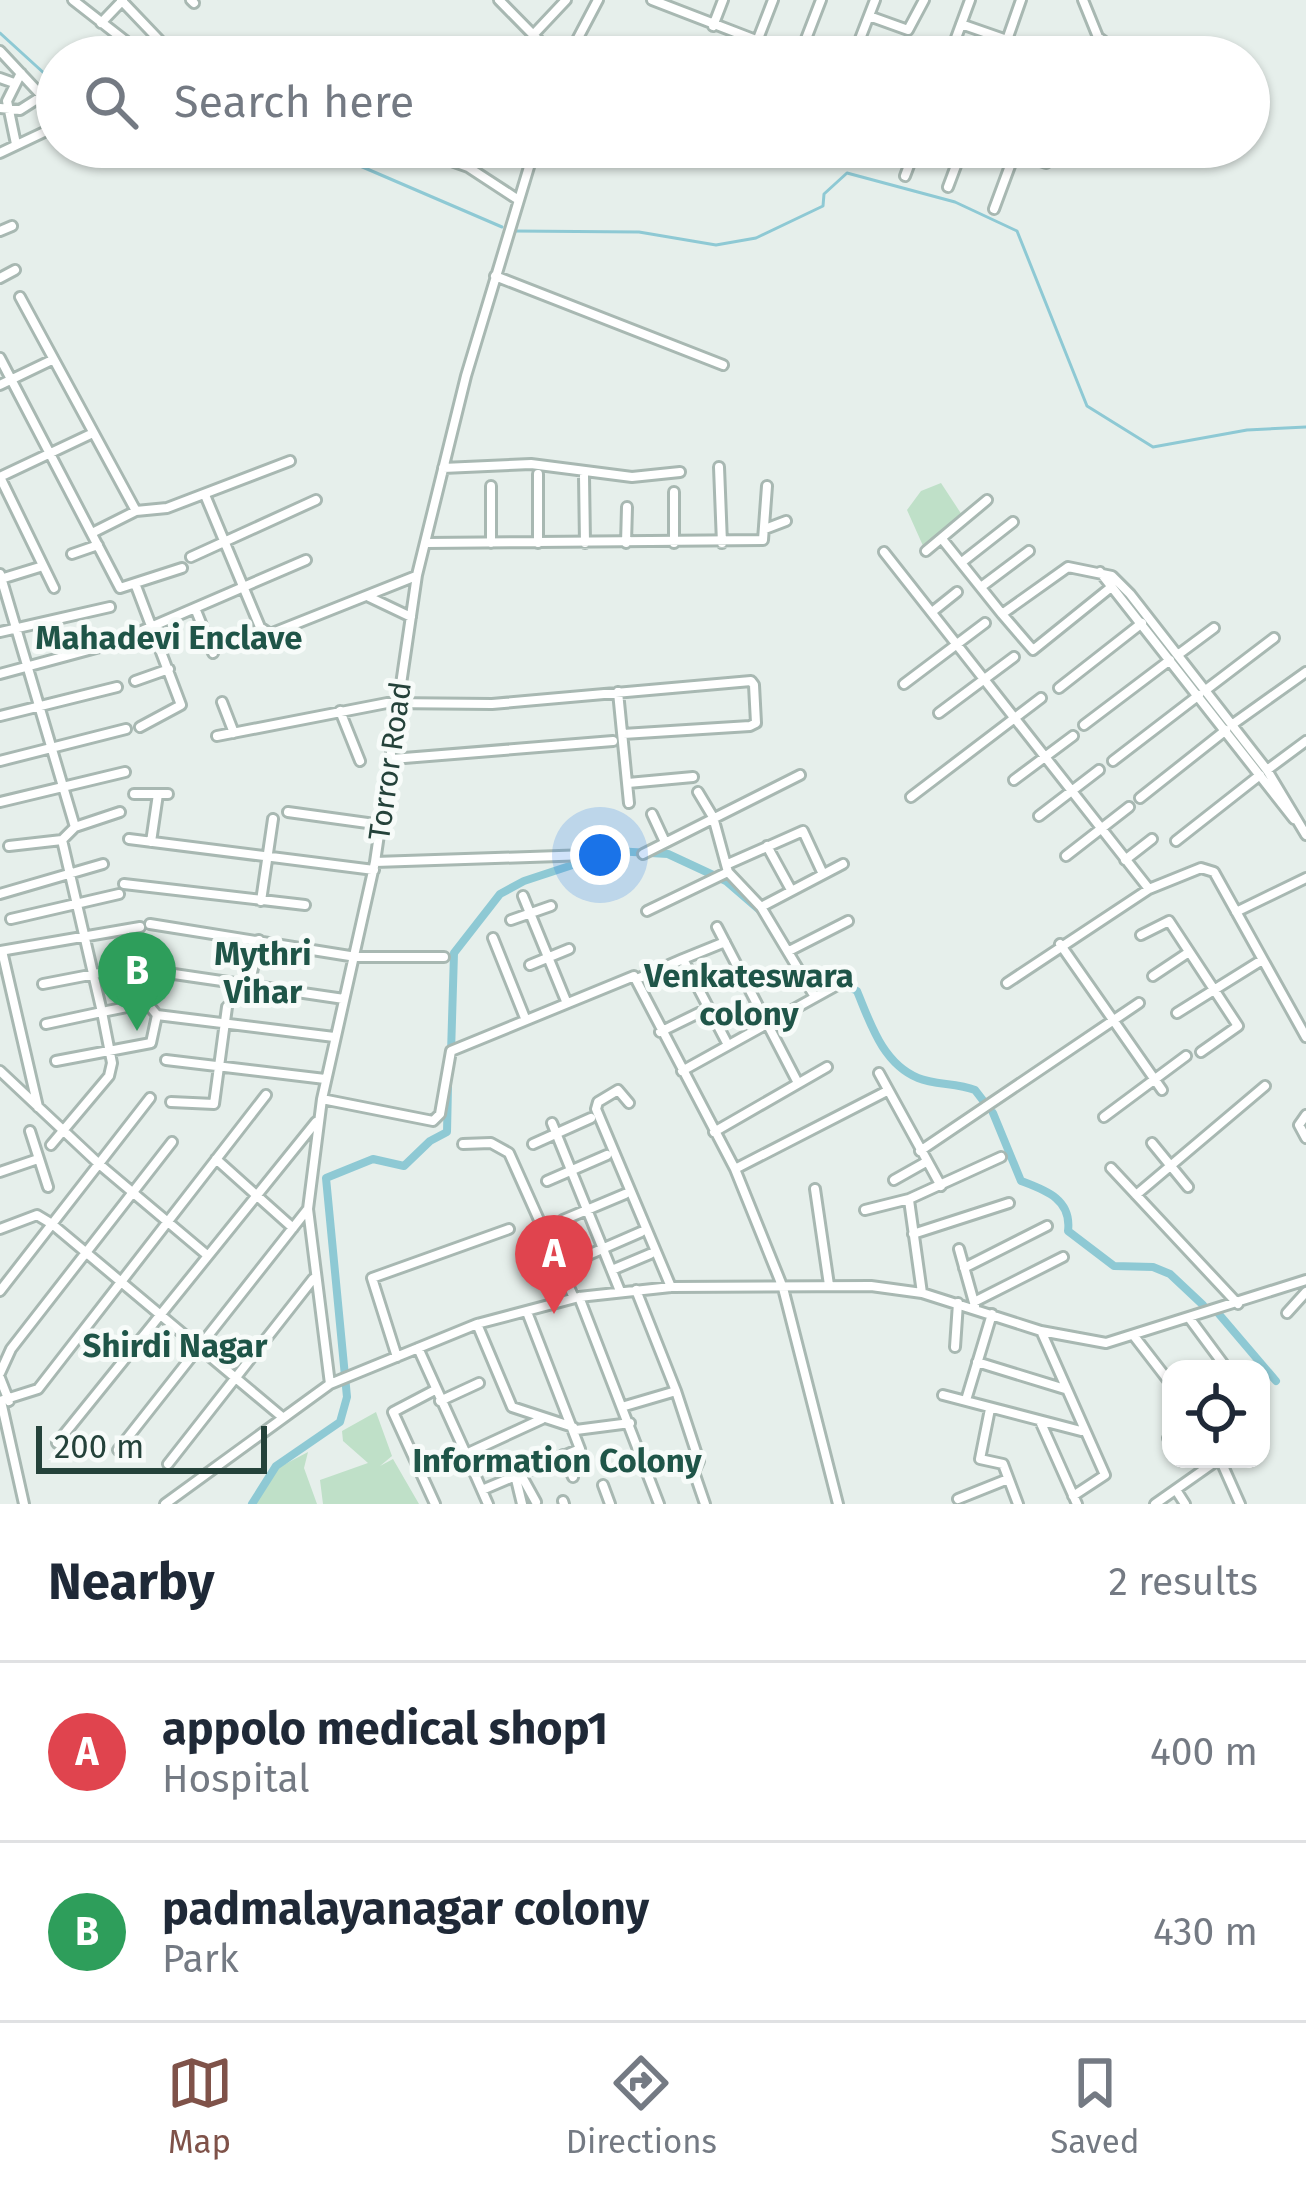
<!DOCTYPE html>
<style>
:root{--surface:#fff;--page:#f6f6f7;--text:#1f2937;--muted:#747a83;--line:#e0e1e3;--accent:#7f5249}
body{margin:0;font-family:"Fira Sans",sans-serif;background:var(--page);color:var(--text)}
.controls{position:absolute;right:36px;bottom:36px;display:grid;overflow:hidden;border-radius:24px;box-shadow:0 3px 9px #0004}
.controls button{width:108px;height:108px;display:grid;place-items:center;padding:0;border:0;border-bottom:3px solid var(--line);background:var(--surface);color:var(--text);font:60px sans-serif}
.scale{position:absolute;left:36px;bottom:30px;width:231px;box-sizing:border-box;padding-left:12px;border:6px solid #24423a;border-top:0;font-size:33px;line-height:42px;white-space:nowrap;color:#24423a;-webkit-text-stroke:9px #f7fbf9;paint-order:stroke}
.you{position:absolute;left:600px;top:855px;width:42px;height:42px;margin:-30px;border:9px solid #fff;border-radius:50%;background:#1a73e8;box-shadow:0 0 0 18px #1a73e833}
.badge{display:grid;place-items:center;width:78px;height:78px;border-radius:50%;background:var(--accent);color:#fff;font-size:39px;font-weight:700}
.pin{position:absolute;translate:-50% -99px;filter:drop-shadow(0 3px 6px #0008)}
.pin::after{content:'';position:absolute;top:63px;width:42px;height:36px;background:inherit;clip-path:polygon(0 0,100% 0,50% 100%)}
.list{margin:0;padding:0;list-style:none}
h2{display:flex;justify-content:space-between;align-items:center;height:156px;margin:0;padding:0 48px;font-size:51px}
h2 small{font-size:39px;font-weight:400;color:var(--muted)}
.list li{display:grid;grid-template-columns:78px 1fr auto;gap:36px;align-items:center;box-sizing:border-box;height:180px;padding:0 48px;border-top:3px solid var(--line)}
.list b{display:block;font-size:45px;white-space:nowrap}
.list p{margin:0;font-size:39px;white-space:nowrap;color:var(--muted)}
.list em{font-size:39px;font-style:normal;color:var(--muted)}
.icon{flex:none;width:66px;height:66px;fill:none;stroke:currentColor;stroke-width:2;stroke-linecap:round;stroke-linejoin:round}
.map{position:relative;flex:none;width:1306px;height:1504px;overflow:hidden}
.search{position:absolute;background:var(--surface);box-shadow:0 3px 9px #0004;left:36px;right:36px;top:36px;height:132px;display:flex;align-items:center;gap:30px;box-sizing:border-box;padding:0 42px;border-radius:66px;color:var(--muted);font-size:45px}
.sheet{height:516px;background:var(--surface)}
nav{display:flex;justify-content:space-around;align-items:center;box-sizing:border-box;height:168px;border-top:3px solid var(--line);background:var(--surface);font-size:33px;color:var(--muted)}
nav a{display:grid;justify-items:center;gap:6px}
nav .on{color:var(--accent)}
.map>svg:first-child{display:block}
</style>
<div class="map">
<svg width="1306" height="1504" viewBox="0 0 1306 1504">
<rect width="100%" height="100%" fill="#e6efeb"/>
<path fill="#bfe0c8" d="M 941,483 L 962,515 L 924,548 L 907,510 L 921,491 Z
M 376,1412 L 392,1456 L 380,1466 L 393,1459 L 419,1504 L 323,1504 L 320,1480 L 368,1463 L 343,1441 L 342,1431 Z
M 308,1452 L 304,1468 L 317,1504 L 254,1504 L 272,1471 Z"/>
<g fill="none" stroke-linecap="round" stroke-linejoin="round">
<path stroke="#8ec9d4" stroke-width="3" d="M 0,33 L 57,85
M 316,147 L 502,227
M 514,231 L 639,232 L 716,245 L 756,238 L 823,206 L 824,194 L 847,173 L 955,202 L 1017,231 L 1087,406 L 1153,447 L 1247,430 L 1306,427"/>
<path stroke="#8ec9d4" stroke-width="8" d="M 804,974 L 830,982
M 847,986 L 857,991 C 870,1022 882,1063 918,1078 C 934,1085 957,1083 975,1090 L 985,1103
M 451,1053 L 454,953 L 500,894 L 524,881 L 615,851 L 668,854 L 726,881 L 763,913
M 993,1113 L 1021,1181 C 1045,1190 1072,1199 1068,1231 L 1114,1266 L 1153,1267 L 1170,1274 L 1203,1305
M 1218,1313 L 1276,1381
M 252,1504 L 276,1466 L 340,1422 L 347,1397 L 326,1178 L 373,1159 L 404,1166 L 430,1141 L 447,1132 L 448,1086"/>
<defs>
<path id="minor" d="M 73,0 L 146,57
M 121,0 L 163,44
M 191,0 L 194,3
M 499,0 L 555,57
M 652,0 L 800,57
M 1083,0 L 1098,37 L 1125,57
M 869,16 L 908,30 L 924,0
M 101,23 L 123,0
M 961,24 L 1007,40
M 713,26 L 723,0
M 534,34 L 566,0
M 0,51 L 42,96 L 20,110 L 0,108
M 568,57 L 598,0
M 751,57 L 773,0
M 799,57 L 821,0
M 853,57 L 875,0
M 949,57 L 970,0
M 1001,57 L 1021,0
M 0,78 L 14,83
M 16,144 L 7,101 L 21,73
M 412,147 L 468,167 L 517,199
M 1000,147 L 1046,163
M 0,153 L 57,126
M 905,176 L 916,147
M 948,187 L 963,147
M 994,209 L 1017,147
M 0,231 L 12,226
M 495,276 L 723,365
M 0,278 L 15,270
M 20,297 L 136,511
M 0,358 L 120,588 L 182,568
M 0,385 L 52,360
M 719,467 L 722,543
M 443,468 L 531,464 L 632,477 L 680,472
M 584,476 L 585,543
M 0,477 L 54,588
M 0,477 L 93,433
M 674,492 L 674,543
M 205,495 L 260,627 L 270,634 L 416,576
M 765,529 L 786,521
M 92,533 L 136,511 L 167,508 L 290,461
M 942,539 L 1002,614 L 1068,567 L 1112,576 L 1130,594 L 1267,770 L 1306,835
M 426,543 L 763,540 L 767,486
M 491,543 L 491,486
M 538,543 L 538,474
M 626,543 L 627,507
M 926,551 L 987,500
M 884,552 L 1149,889 L 1201,868 L 1214,872 L 1306,1037
M 72,554 L 98,545
M 191,557 L 316,500
M 962,562 L 1013,522
M 1100,572 L 1294,819
M 0,574 L 75,827 L 62,840 L 9,846
M 1,579 L 43,566
M 136,586 L 181,705 L 140,727
M 981,587 L 1029,551
M 369,597 L 411,617
M 195,608 L 213,653
M 932,612 L 957,592
M 1002,614 L 1033,650 L 1110,588
M 0,632 L 110,607
M 130,636 L 306,560
M 1179,654 L 1214,628
M 0,674 L 111,644
M 135,681 L 169,669
M 904,684 L 985,623
M 1059,688 L 1142,623
M 1207,689 L 1274,638
M 618,692 L 629,803
M 222,702 L 234,733
M 340,711 L 360,761
M 939,713 L 1014,657
M 0,716 L 117,687
M 1233,724 L 1306,672
M 1084,725 L 1170,660
M 217,736 L 387,703 L 492,704 L 751,681 L 754,685 L 756,723 L 750,726 L 623,734
M 392,759 L 613,741
M 0,761 L 126,729
M 1113,761 L 1199,695
M 1267,770 L 1306,741
M 1014,780 L 1073,736
M 628,783 L 693,777
M 698,792 L 713,817 L 728,872 L 761,907 L 815,997
M 134,794 L 168,794
M 911,797 L 1041,698
M 1140,798 L 1226,730
M 0,802 L 125,772
M 288,812 L 382,825
M 652,814 L 665,842
M 1039,816 L 1099,770
M 75,827 L 120,812
M 129,839 L 374,870
M 62,840 L 102,1012 L 147,1003 L 157,1015 L 334,1037
M 1176,841 L 1260,775
M 151,842 L 158,794
M 767,846 L 790,888
M 643,854 L 800,775
M 1066,856 L 1129,807
M 1125,860 L 1152,839
M 375,862 L 588,855
M 728,864 L 803,831 L 822,872
M 124,884 L 305,905
M 0,894 L 103,864
M 523,896 L 566,1001
M 261,901 L 273,819
M 761,907 L 843,864
M 647,911 L 728,872
M 1236,912 L 1306,878
M 11,919 L 119,894
M 511,920 L 551,906
M 150,924 L 356,957 L 444,957
M 717,927 L 798,1083
M 1141,935 L 1169,921 L 1238,1026 L 1201,1052
M 493,938 L 525,1018
M 725,942 L 683,959 L 728,1045
M 1060,944 L 1162,1090
M 0,951 L 140,927
M 2,951 L 38,1107
M 789,951 L 848,921
M 530,965 L 569,949
M 174,974 L 344,999
M 1153,976 L 1189,952
M 637,979 L 683,959
M 250,982 L 259,940
M 1007,983 L 1149,889
M 43,984 L 157,962
M 1177,1013 L 1262,960
M 46,1024 L 102,1012 L 112,1063 L 109,1076 L 51,1145
M 660,1032 L 709,1008
M 166,1060 L 325,1079
M 56,1061 L 151,1043 L 157,1015
M 0,1071 L 99,1164 L 207,1255
M 682,1071 L 841,983
M 879,1073 L 941,1186
M 322,1099 L 433,1121 L 440,1114 L 451,1051 L 634,976 L 735,1169 L 783,1288 L 838,1504
M 171,1102 L 214,1104 L 227,1007
M 629,1103 L 618,1090 L 598,1102 L 596,1109 L 671,1287
M 1306,1115 L 1299,1125 L 1306,1138
M 1104,1117 L 1186,1056
M 552,1123 L 620,1291
M 30,1131 L 48,1187
M 714,1132 L 827,1067
M 1152,1143 L 1188,1187
M 463,1144 L 491,1143 L 509,1153 L 574,1298
M 533,1144 L 591,1118
M 920,1151 L 1139,1003
M 216,1159 L 293,1228
M 1111,1168 L 1238,1304
M 735,1169 L 887,1091
M 0,1172 L 38,1159
M 894,1180 L 926,1162
M 547,1181 L 607,1155
M 815,1189 L 829,1285
M 1136,1195 L 1265,1086
M 909,1200 L 922,1293
M 865,1210 L 909,1199 L 1001,1157
M 563,1220 L 625,1194
M 0,1229 L 37,1215 L 52,1224 L 281,1416
M 913,1234 L 1009,1203
M 959,1249 L 975,1306
M 579,1259 L 641,1232
M 964,1268 L 1047,1226
M 612,1270 L 650,1254
M 0,1291 L 150,1098
M 579,1297 L 659,1504
M 974,1302 L 1063,1257
M 1287,1313 L 1306,1292
M 1190,1319 L 1227,1369
M 477,1324 L 512,1407 L 573,1427
M 1042,1333 L 1105,1475 L 1073,1496
M 1134,1336 L 1171,1384
M 955,1347 L 958,1303
M 418,1348 L 466,1454 L 542,1419
M 397,1357 L 372,1278 L 509,1229
M 977,1362 L 1065,1389
M 0,1373 L 11,1349 L 172,1142
M 0,1378 L 9,1401
M 330,1384 L 308,1209 L 322,1099 L 375,862 L 417,575 L 466,376 L 535,147
M 435,1390 L 393,1412 L 435,1504
M 676,1391 L 699,1461 L 694,1472 L 705,1504
M 943,1395 L 1081,1431
M 966,1400 L 992,1314
M 0,1401 L 38,1389 L 266,1095
M 1,1401 L 24,1504
M 440,1401 L 479,1383
M 625,1406 L 676,1391 L 636,1290
M 990,1409 L 980,1459 L 1003,1464 L 1018,1504
M 1040,1421 L 1077,1504
M 576,1430 L 630,1423
M 1168,1438 L 1171,1436
M 57,1443 L 316,1122
M 118,1450 L 307,1210
M 466,1454 L 488,1504
M 563,1455 L 573,1477
M 1220,1459 L 1240,1504
M 168,1464 L 313,1279
M 520,1473 L 536,1502
M 515,1475 L 522,1504
M 603,1485 L 610,1504
M 482,1490 L 580,1449 L 527,1312
M 1176,1490 L 1185,1504
M 958,1499 L 1008,1479
M 563,1501 L 564,1504
M 165,1504 L 330,1384 L 477,1324 L 579,1297 L 671,1287 L 871,1286 L 922,1293 L 1041,1331 L 1106,1343 L 1306,1280
M 1155,1504 L 1219,1459"/>
</defs>
<use href="#minor" stroke="#a8b8b2" stroke-width="14"/>
<use href="#minor" stroke="#fff" stroke-width="8"/>
</g>
<g text-anchor="middle" dominant-baseline="central" stroke-width="10" stroke-linejoin="round" paint-order="stroke">
<g font-size="30" fill="#24423a" stroke="#f7fbf9">
<text transform="translate(390 761) rotate(-82)">Torror Road</text>
</g>
<g font-size="33" font-weight="bold" fill="#1f5548" stroke="#f7fbf9">
<text x="169" y="638">Mahadevi Enclave</text>
<text x="263" y="954">Mythri<tspan x="263" dy="38">Vihar</tspan></text>
<text x="749" y="976">Venkateswara<tspan x="749" dy="38">colony</tspan></text>
<text x="175" y="1346">Shirdi Nagar</text>
<text x="557" y="1461">Information Colony</text>
</g>
</g>
</svg>
<div class="controls">
<button><svg class="icon" aria-label="locate" viewBox="0 0 24 24"><circle cx="12" cy="12" r="6"/><path d="M12 2v4M12 18v4M2 12h4M18 12h4"/></svg></button>
</div>
<div class="scale">200 m</div>
<div class="you"></div>
<div class="pin badge" style="left:554px;top:1314px;background:#e0444e">A</div>
<div class="pin badge" style="left:137px;top:1031px;background:#2e9e5b">B</div>
<div class="search"><svg class="icon" aria-label="search" viewBox="0 0 24 24"><circle cx="10" cy="10" r="6"/><path d="M15 15l6 6"/></svg>Search here</div>
</div>
<section class="sheet">
<h2>Nearby<small>2 results</small></h2>
<ul class="list">
<li><span class="badge" style="background:#e0444e">A</span><div><b>appolo medical shop1</b><p>Hospital</p></div><em>400 m</em></li>
<li><span class="badge" style="background:#2e9e5b">B</span><div><b>padmalayanagar colony</b><p>Park</p></div><em>430 m</em></li>
</ul>
</section>
<nav>
<a class="on"><svg class="icon" aria-label="map" viewBox="0 0 24 24"><path d="M3 6l6-2 6 2 6-2v14l-6 2-6-2-6 2zM9 4v14M15 6v14"/></svg>Map</a>
<a><svg class="icon" aria-label="directions" viewBox="0 0 24 24"><path d="M12 3l9 9-9 9-9-9zM9 14v-3h6M13 9l2 2-2 2"/></svg>Directions</a>
<a><svg class="icon" aria-label="saved" viewBox="0 0 24 24"><path d="M7 4h10v16l-5-4-5 4z"/></svg>Saved</a>
</nav>
